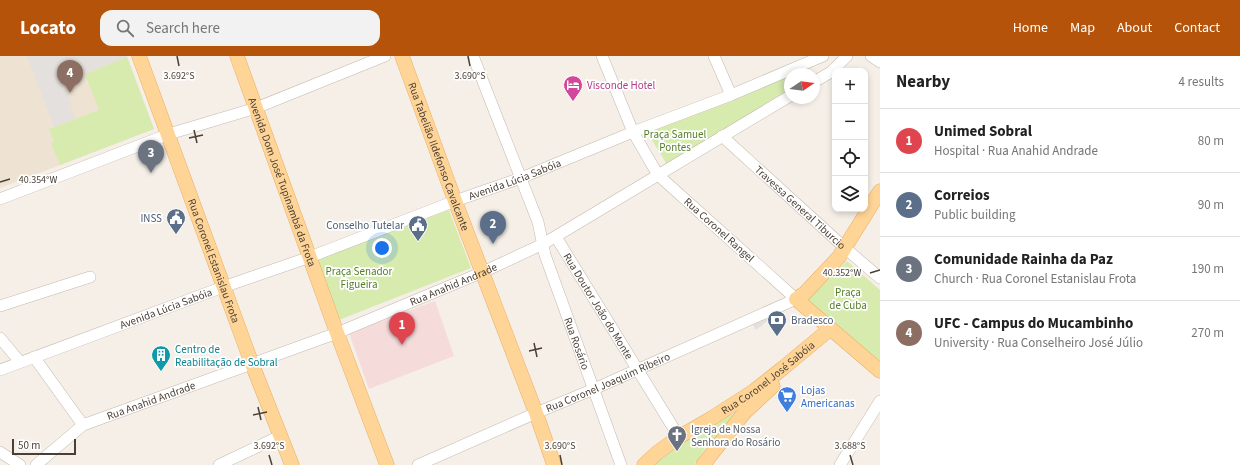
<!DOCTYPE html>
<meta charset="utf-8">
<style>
:root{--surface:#fff;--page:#f2f2f2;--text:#222;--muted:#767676;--line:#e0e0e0;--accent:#b45309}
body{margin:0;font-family:"Source Sans 3",sans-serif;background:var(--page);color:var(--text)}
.controls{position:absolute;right:12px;top:12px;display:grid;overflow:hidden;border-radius:8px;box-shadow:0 2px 6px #0003}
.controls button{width:36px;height:36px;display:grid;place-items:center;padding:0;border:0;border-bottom:1px solid var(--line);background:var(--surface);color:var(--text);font:20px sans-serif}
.compass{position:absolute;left:784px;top:12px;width:36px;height:36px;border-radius:50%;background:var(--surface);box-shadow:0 2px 6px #0003;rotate:77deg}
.scale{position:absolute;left:12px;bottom:10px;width:64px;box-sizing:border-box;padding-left:4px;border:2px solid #493f36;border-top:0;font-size:11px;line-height:14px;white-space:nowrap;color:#493f36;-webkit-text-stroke:3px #fff;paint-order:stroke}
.you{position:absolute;left:382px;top:192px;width:14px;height:14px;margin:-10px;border:3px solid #fff;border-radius:50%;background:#1a73e8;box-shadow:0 0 0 6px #1a73e833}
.badge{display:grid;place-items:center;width:26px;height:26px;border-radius:50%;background:var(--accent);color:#fff;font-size:13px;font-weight:700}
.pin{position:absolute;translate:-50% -33px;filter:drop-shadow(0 1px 2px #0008)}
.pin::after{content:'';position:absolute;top:21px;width:14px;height:12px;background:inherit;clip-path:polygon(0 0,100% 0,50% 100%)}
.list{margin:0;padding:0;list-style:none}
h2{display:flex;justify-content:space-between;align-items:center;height:52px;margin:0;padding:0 16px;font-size:17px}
h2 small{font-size:13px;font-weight:400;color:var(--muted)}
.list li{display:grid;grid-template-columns:26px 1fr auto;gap:12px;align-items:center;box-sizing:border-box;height:64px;padding:0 16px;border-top:1px solid var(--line)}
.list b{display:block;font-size:15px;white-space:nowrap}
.list p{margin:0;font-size:13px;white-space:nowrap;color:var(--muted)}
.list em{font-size:13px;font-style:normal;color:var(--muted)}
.icon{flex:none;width:22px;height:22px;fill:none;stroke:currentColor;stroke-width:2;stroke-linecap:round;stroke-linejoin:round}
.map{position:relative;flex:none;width:880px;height:409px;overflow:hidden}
header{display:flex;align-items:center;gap:24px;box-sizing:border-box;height:56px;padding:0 20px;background:var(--accent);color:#fff}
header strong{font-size:19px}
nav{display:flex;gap:22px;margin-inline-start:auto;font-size:14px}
.search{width:280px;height:36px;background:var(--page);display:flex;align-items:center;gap:10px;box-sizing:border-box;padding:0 14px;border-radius:12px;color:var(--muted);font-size:15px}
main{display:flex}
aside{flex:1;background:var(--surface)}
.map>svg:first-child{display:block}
</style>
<header>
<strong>Locato</strong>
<div class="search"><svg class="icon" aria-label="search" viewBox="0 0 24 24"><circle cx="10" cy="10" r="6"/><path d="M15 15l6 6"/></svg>Search here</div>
<nav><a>Home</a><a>Map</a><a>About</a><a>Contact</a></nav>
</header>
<main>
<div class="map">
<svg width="880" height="409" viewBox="0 0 880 409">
<rect width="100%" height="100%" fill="#f5efe8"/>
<path fill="#eee2d2" d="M 0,0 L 127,0 L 154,73 L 0,132 Z"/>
<path fill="#f6dbdb" d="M 435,245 L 454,300 L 369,333 L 349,277 Z"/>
<path fill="#d8ebaf" d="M 127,1 L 154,73 L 60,109 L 51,87 L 54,86 L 49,73 L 99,54 L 85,18 Z
M 788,21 L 790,33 L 668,110 L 647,76 Z
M 449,154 L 471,212 L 339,264 L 315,204 Z
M 847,205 L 880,234 L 880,305 L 808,244 Z
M 729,356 L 734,361 L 720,378 L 706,391 L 694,409 L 652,409 L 700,374 Z"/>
<path fill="#e3e0dd" d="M 27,0 L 127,0 L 127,1 L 63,26 L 72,50 L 70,50 L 74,60 L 76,60 L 77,62 L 54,71 Z
M 771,257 L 774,260 L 756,274 L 750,265 Z"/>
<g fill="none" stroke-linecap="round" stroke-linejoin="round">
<defs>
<g id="minor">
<path id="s1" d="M 473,0 L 538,166 L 545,199 L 621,409"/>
<path d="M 714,0 L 731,39"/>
<path d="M 871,0 L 880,6"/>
<path d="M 814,26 L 831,16 L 847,0"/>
<path id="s2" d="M 722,80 L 845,192 L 880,222"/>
<path d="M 0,143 L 169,78 L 256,52 L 385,0"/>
<path id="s3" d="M 556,181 L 679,381"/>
<path d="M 0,250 L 90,221"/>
<path d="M 0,282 L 20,306"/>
<path d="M 34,301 L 83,369"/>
<path id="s4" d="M 0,314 L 223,231 L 310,201 L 455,145 L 521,122 L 633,76 L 731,39 L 823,0"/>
<path d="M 0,396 L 20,409"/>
<path id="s5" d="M 36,409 L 83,369 L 337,277 L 483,216 L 543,188 L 790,40"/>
<path d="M 219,409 L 280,380"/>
<path id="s6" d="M 418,409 L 536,357 L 594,333 L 796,243 L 658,119 L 633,76 L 602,0"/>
<path d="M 840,409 L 880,345"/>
</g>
<g id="major">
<path id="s7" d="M 139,0 L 252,308 L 292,409"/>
<path id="s8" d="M 237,0 L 337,277 L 387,409"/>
<path id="s9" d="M 402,0 L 455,145 L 536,357 L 554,409"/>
<path d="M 880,135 L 839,201 L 805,237 L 796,243 L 880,315"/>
<path id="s10" d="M 644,409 L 658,396 L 679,381 L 712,362 L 754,335 L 783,312 L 830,273"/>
<path d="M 703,409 L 744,357 L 773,330"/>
</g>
</defs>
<use href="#minor" stroke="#c4b9ad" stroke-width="12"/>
<use href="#major" stroke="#e9af62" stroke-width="15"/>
<use href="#minor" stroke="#fff" stroke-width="11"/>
<use href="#major" stroke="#ffd497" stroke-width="14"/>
</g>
<path fill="none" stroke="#493f36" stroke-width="1.5" d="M 177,0 L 179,10M 468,0 L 470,10M 194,74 L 197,87M 189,82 L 203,79M 0,126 L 10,123M 870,217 L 880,214M 534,287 L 537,301M 529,295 L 542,292M 258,351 L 261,364M 253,359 L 267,356M 269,399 L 272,409M 560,399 L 562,409M 850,399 L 853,409"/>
<defs>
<symbol id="hotel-pin" viewBox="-11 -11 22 30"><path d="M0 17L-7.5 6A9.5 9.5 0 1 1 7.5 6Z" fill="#d1479c" stroke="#fff"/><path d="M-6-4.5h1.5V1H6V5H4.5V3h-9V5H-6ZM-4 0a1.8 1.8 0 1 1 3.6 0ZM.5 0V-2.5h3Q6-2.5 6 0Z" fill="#fff"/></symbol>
<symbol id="civic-pin" viewBox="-11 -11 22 30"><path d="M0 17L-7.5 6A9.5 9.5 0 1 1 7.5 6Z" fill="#5c6f8a" stroke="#fff"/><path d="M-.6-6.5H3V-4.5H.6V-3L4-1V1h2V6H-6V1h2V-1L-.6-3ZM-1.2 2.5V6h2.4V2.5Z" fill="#fff"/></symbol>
<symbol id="bank-pin" viewBox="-11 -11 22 30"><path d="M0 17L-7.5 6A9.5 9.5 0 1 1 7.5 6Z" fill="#5c6f8a" stroke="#fff"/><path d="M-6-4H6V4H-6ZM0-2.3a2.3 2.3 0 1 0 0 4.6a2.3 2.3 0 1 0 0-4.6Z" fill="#fff"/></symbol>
<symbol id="building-pin" viewBox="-11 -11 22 30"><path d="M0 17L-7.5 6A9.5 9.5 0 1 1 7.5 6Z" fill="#0f9aa8" stroke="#fff"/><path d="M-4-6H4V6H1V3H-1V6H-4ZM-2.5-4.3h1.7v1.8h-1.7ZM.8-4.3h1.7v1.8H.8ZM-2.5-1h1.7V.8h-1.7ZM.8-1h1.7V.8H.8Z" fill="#fff"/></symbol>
<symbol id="supermarket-pin" viewBox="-11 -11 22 30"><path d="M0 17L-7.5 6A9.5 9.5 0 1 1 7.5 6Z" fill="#3f7fe0" stroke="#fff"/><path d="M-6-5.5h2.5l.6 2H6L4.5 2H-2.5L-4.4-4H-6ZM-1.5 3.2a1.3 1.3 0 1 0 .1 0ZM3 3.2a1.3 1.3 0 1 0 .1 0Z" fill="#fff"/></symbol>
<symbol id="church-pin" viewBox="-11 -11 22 30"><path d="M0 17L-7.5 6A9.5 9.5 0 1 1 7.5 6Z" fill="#6b7280" stroke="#fff"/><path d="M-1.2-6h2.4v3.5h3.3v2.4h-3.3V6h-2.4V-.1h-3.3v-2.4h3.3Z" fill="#fff"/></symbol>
</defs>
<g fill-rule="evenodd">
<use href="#hotel-pin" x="562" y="18" width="22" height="30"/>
<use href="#civic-pin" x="165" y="151" width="22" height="30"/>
<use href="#civic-pin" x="407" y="158" width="22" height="30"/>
<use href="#bank-pin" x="766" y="253" width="22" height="30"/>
<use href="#building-pin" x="150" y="288" width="22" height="30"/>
<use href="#supermarket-pin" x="776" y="329" width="22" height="30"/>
<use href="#church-pin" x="666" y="368" width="22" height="30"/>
</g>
<g text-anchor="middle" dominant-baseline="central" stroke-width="3.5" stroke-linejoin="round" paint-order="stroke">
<g font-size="11" fill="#b23c85" stroke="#fff" text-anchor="start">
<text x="587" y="29">Visconde Hotel</text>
</g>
<g font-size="11" fill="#537e26" stroke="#fff">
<text x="675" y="78">Praça Samuel<tspan x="675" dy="13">Pontes</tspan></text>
<text x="359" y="215">Praça Senador<tspan x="359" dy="13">Figueira</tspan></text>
<text x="848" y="236">Praça<tspan x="848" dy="13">de Cuba</tspan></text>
</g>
<g font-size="11" fill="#493f36" stroke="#fff">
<text stroke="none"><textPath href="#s9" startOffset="107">Rua Tabelião Ildefonso Cavalcante</textPath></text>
<text stroke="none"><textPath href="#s4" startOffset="549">Avenida Lúcia Sabóia</textPath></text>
<text stroke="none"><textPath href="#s8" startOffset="134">Avenida Dom José Tupinambá da Frota</textPath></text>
<text stroke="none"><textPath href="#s2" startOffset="106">Travessa General Tiburcio</textPath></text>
<text transform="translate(719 174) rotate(42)">Rua Coronel Rangel</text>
<text stroke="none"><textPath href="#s7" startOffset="218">Rua Coronel Estanislau Frota</textPath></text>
<text stroke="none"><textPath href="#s5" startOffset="458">Rua Anahid Andrade</textPath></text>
<text stroke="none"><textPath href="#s3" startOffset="81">Rua Doutor João do Monte</textPath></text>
<text stroke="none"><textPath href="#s4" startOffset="177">Avenida Lúcia Sabóia</textPath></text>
<text stroke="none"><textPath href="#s1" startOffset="306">Rua Rosário</textPath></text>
<text stroke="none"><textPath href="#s10" startOffset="152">Rua Coronel José Sabóia</textPath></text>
<text stroke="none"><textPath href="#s6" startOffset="207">Rua Coronel Joaquim Ribeiro</textPath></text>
<text stroke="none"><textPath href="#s5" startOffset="134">Rua Anahid Andrade</textPath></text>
</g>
<g font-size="11" fill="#4e5e75" stroke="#fff" text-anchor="end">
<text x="162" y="162">INSS</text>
<text x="404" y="169">Conselho Tutelar</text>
<text x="791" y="264" text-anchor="start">Bradesco</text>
</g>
<g font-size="11" fill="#0d838f" stroke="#fff" text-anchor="start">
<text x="175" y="293">Centro de<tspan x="175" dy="13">Reabilitação de Sobral</tspan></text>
</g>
<g font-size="11" fill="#366cbe" stroke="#fff" text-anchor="start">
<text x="801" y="334">Lojas<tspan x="801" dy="13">Americanas</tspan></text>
</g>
<g font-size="11" fill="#5b616d" stroke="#fff" text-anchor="start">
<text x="691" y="373">Igreja de Nossa<tspan x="691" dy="13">Senhora do Rosário</tspan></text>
</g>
</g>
<g font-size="10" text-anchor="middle" fill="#493f36" stroke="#fff" stroke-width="3.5" stroke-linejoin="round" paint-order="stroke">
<text x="179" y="23">3.692°S</text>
<text x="470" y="23">3.690°S</text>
<text x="38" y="127">40.354°W</text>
<text x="842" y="220">40.352°W</text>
<text x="269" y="393">3.692°S</text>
<text x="560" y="393">3.690°S</text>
<text x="850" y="393">3.688°S</text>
</g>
</svg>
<div class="controls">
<button>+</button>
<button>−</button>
<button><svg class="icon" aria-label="locate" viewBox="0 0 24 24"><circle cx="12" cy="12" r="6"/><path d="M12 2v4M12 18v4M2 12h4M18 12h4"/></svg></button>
<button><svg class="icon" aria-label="layers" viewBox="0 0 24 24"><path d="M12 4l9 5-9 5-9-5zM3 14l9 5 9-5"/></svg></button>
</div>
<svg class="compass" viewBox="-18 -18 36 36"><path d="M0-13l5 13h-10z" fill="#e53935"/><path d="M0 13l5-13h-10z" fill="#767676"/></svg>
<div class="scale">50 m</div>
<div class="you"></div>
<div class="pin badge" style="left:402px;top:289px;background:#e0444e">1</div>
<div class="pin badge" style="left:493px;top:188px;background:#5c6f8a">2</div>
<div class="pin badge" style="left:151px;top:117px;background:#6b7280">3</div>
<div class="pin badge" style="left:70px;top:37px;background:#8d6e63">4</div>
</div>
<aside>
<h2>Nearby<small>4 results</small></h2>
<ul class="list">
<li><span class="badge" style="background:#e0444e">1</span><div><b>Unimed Sobral</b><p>Hospital · Rua Anahid Andrade</p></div><em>80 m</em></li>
<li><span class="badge" style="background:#5c6f8a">2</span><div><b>Correios</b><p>Public building</p></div><em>90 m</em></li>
<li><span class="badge" style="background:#6b7280">3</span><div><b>Comunidade Rainha da Paz</b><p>Church · Rua Coronel Estanislau Frota</p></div><em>190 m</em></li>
<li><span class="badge" style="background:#8d6e63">4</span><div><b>UFC - Campus do Mucambinho</b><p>University · Rua Conselheiro José Júlio</p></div><em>270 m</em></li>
</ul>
</aside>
</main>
